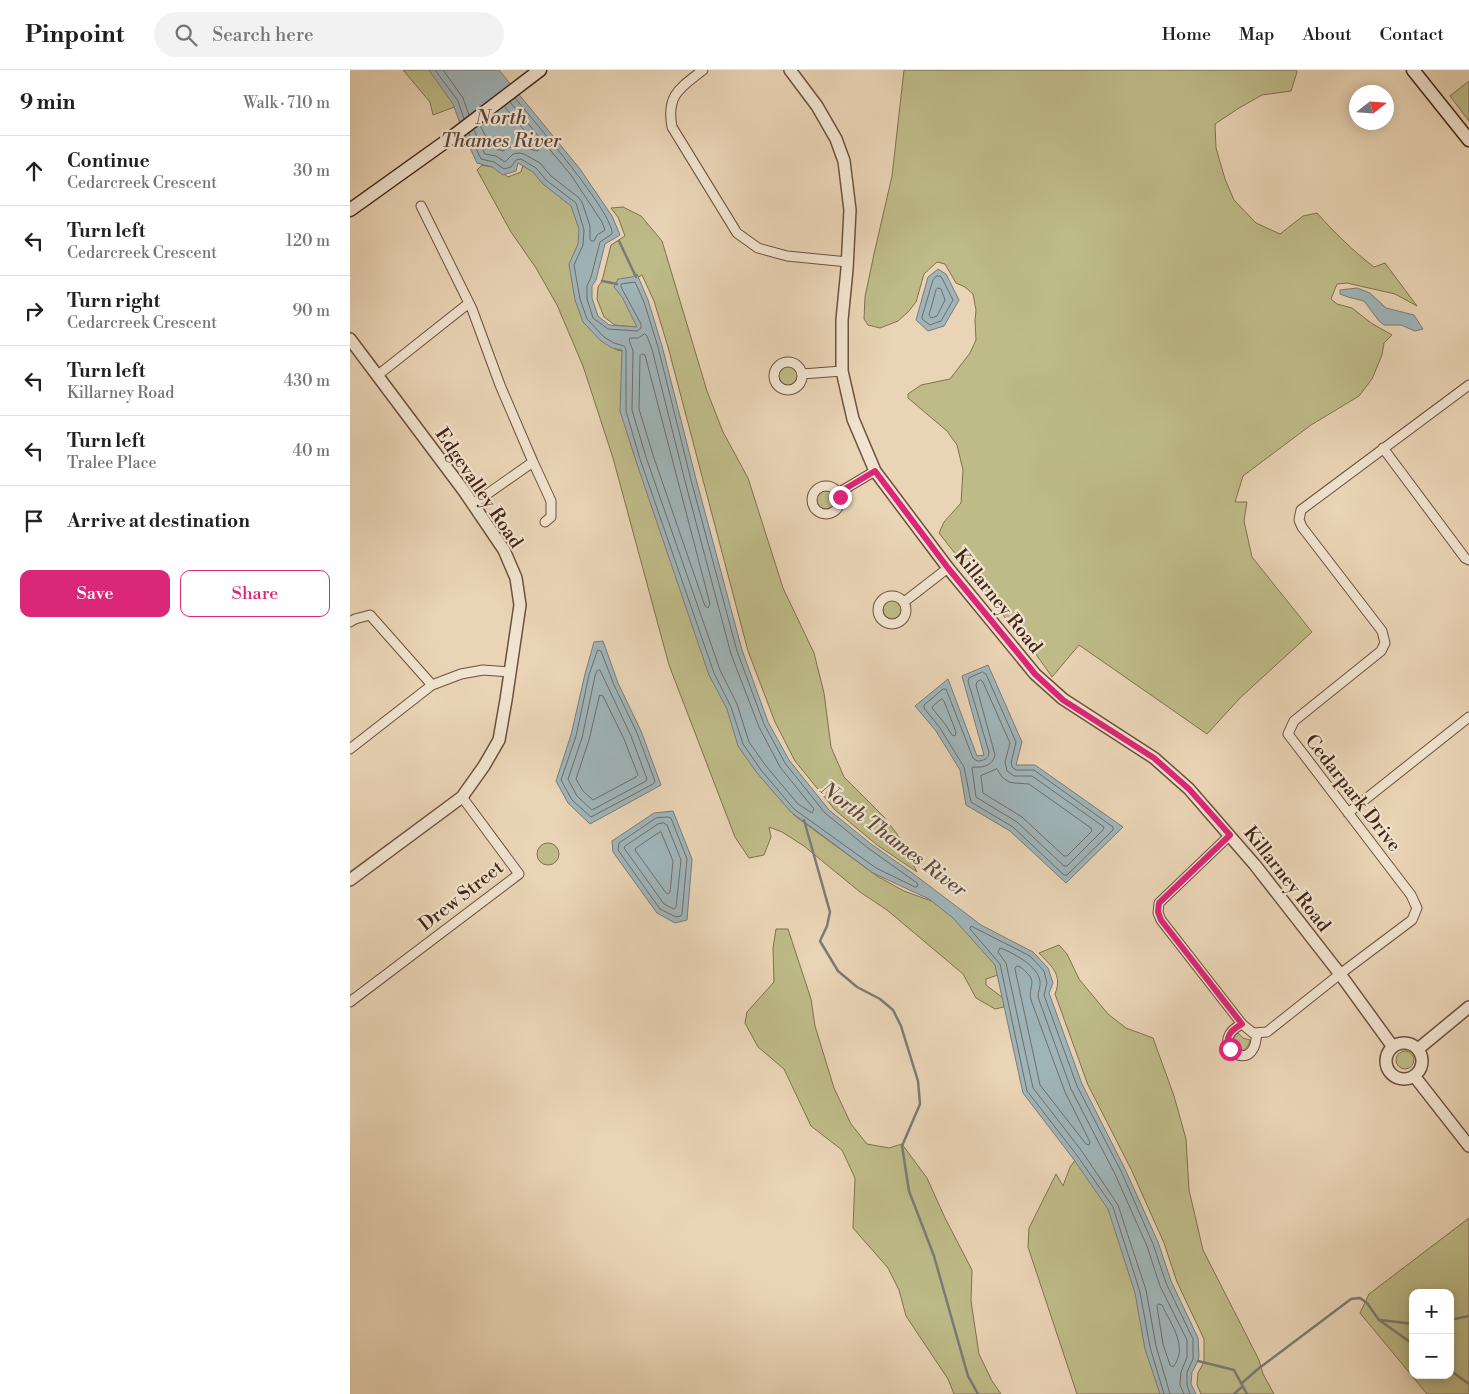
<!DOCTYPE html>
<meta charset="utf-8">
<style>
:root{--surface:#fff;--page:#f2f2f2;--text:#202124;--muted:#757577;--line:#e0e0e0;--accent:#db2777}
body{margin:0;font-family:"Libre Bodoni",serif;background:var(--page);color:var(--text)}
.controls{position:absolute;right:15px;bottom:15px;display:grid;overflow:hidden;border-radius:10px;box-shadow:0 2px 12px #0003}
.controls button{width:45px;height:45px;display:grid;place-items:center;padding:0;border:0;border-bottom:1px solid var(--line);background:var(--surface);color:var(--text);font:25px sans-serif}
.compass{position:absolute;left:999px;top:15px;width:45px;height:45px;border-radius:50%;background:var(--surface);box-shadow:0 2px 12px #0003;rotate:73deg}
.stop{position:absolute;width:15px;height:15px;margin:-11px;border:4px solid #db2777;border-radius:50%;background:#fff}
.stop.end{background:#db2777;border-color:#fff;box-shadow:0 1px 5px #0008}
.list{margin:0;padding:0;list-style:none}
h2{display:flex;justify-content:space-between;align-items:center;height:65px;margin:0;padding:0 20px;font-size:21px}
h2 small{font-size:16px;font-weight:400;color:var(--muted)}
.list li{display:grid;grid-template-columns:32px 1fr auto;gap:15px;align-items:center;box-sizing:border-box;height:70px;padding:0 20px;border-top:1px solid var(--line)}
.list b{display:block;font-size:19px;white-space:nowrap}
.list p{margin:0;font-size:16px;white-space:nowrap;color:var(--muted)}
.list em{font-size:16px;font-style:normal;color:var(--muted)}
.actions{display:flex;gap:10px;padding:15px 20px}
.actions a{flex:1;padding:11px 0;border:1px solid var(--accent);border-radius:10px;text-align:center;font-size:18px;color:var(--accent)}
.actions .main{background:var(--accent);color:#fff}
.icon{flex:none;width:28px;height:28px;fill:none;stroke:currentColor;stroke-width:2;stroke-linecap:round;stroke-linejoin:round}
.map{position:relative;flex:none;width:1119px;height:1324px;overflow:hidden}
header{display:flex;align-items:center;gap:30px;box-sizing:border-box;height:70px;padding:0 25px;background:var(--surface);border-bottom:1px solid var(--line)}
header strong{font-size:24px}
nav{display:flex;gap:28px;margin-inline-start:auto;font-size:18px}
.search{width:350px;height:45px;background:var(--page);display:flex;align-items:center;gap:12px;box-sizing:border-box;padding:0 18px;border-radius:28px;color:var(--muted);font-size:19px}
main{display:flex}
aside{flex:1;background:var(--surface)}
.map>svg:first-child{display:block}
</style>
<header>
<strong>Pinpoint</strong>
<div class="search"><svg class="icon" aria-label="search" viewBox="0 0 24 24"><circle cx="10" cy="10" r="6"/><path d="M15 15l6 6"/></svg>Search here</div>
<nav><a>Home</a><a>Map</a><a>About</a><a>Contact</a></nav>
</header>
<main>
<aside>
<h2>9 min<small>Walk · 710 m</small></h2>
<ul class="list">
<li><svg class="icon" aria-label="ahead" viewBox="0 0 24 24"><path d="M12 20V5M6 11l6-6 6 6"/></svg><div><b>Continue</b><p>Cedarcreek Crescent</p></div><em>30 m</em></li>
<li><svg class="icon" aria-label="left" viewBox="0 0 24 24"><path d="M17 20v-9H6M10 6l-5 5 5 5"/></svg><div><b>Turn left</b><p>Cedarcreek Crescent</p></div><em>120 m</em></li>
<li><svg class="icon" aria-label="right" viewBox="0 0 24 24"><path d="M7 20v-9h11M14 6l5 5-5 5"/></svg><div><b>Turn right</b><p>Cedarcreek Crescent</p></div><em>90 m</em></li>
<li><svg class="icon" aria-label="left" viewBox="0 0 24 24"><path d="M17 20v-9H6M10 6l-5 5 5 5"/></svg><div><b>Turn left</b><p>Killarney Road</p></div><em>430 m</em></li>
<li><svg class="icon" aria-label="left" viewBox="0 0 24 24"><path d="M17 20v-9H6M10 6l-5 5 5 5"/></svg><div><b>Turn left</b><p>Tralee Place</p></div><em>40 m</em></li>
<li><svg class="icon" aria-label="arrive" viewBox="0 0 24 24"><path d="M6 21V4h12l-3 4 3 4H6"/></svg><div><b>Arrive at destination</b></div></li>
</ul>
<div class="actions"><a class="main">Save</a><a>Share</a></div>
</aside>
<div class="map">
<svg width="1119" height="1324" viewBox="0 0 1119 1324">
<rect width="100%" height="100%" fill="#e9d4b5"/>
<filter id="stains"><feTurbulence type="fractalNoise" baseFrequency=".004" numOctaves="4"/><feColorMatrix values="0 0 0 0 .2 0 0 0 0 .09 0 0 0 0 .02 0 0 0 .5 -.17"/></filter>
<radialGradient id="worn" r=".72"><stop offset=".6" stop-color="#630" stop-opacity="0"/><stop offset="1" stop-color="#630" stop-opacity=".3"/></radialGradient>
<path fill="#bebb88" stroke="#81704e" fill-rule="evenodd" d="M 53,0 L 82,0 L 107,36 L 83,45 L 80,32 Z
M 554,0 L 946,0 L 947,2 L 941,21 L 912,25 L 889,38 L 865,54 L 866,78 L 875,109 L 884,130 L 906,153 L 930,164 L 953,146 L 967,143 C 984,162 1003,181 1024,197 L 1035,193 L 1067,236 L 1045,224 L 997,213 L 987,214 L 981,229 L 987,234 L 1002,238 L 1021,253 L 1042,265 L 1034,273 L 1032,285 L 1022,309 L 1009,326 L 961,355 L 893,406 L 885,432 L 897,432 L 894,451 L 902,487 L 962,562 L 890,628 L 857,664 L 729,575 L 702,607 L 683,580 L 678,577 L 589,463 L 594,452 L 611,433 L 613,400 L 607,375 L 597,361 L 558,328 L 558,324 L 571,315 L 600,309 L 620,283 L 626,270 L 625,251 L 626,240 L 623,224 L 615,217 L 606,213 L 595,194 L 587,192 L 574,204 L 566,232 L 558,242 L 548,251 L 530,258 L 518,255 L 514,249 L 515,227 L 524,184 L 542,106 Z
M 1119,11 L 1119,51 L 1100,26 Z
M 132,95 L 147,98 L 158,107 L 171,102 L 173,95 L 188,103 L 226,138 L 234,160 L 224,195 L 256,273 L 267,280 L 276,282 L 410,705 L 445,746 L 527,806 L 554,821 L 584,832 L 607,850 L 649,896 L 648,905 L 636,909 L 636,915 L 657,931 L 658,936 L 645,939 L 626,928 L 613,904 L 537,840 L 510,822 L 454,776 L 432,762 L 419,757 L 421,767 L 414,785 L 399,788 L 385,767 L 319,595 L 263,388 L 233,296 L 207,235 L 186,198 L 161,162 L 127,100 Z
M 273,137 L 291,146 L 312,171 L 357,321 L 373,362 L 398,408 L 433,518 L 464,583 L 474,623 L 481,677 L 494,707 L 533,746 L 547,764 L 567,802 L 527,775 L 485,740 L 445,691 L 425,652 L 398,581 L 318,277 L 304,231 L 292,205 L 287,208 L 292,258 L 265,255 L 254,247 L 247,229 L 248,217 L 252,211 L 261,175 L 275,166 L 268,147 L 261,138 Z
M428 306a10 10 0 1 1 20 0a10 10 0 1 1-20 0Z
M466 431a10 10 0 1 1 20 0a10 10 0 1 1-20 0Z
M533 540a10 10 0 1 1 20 0a10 10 0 1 1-20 0Z
M187 784a11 11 0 1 1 22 0a11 11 0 1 1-22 0Z
M 426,859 L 438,859 L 461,929 L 465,956 L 484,1018 L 501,1054 L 517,1074 L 539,1078 L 552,1074 L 577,1108 L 595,1148 L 622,1200 L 621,1231 L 629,1284 L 642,1311 L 651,1324 L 604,1324 L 598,1309 L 556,1246 L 549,1220 L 538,1198 L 503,1158 L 505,1108 L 492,1080 L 461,1056 L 434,999 L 408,977 L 395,953 L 397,942 L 424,912 L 423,878 Z
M 709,875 L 717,884 L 729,909 L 758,944 L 776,958 L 803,968 L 824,1026 L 836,1069 L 839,1120 L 853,1180 L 909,1290 L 913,1304 L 924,1324 L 851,1324 L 847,1315 L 848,1303 L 854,1292 L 854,1269 L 827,1212 L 814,1173 L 781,1099 L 738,1015 L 705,924 C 713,904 701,896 689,883 Z
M 888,963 L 893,968 L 900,970 C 896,990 872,977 888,963 Z
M1046 990a9 9 0 1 1 18 0a9 9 0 1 1-18 0Z
M 726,1089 L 762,1141 L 770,1160 L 813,1324 L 727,1324 L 678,1177 L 679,1158 L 706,1104 L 713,1116 L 720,1097 Z
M 1119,1148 L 1119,1324 L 1077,1324 L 1010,1243 L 1019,1224 ZM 1063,1223 L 1100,1223 L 1100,1305 L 1063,1305 Z"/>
<path fill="#9fb5ba" stroke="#7b7b78" d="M 79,0 L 149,0 L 230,99 L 262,146 L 270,165 L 255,174 L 246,210 L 242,216 L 242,228 L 248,246 L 259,255 L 287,257 L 272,227 L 264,217 L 268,209 L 282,207 L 287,204 L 298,230 L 312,276 L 346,409 L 392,580 L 418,652 L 439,690 L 479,740 L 521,774 L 561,802 L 631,855 L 683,882 L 698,898 L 703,913 L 699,923 L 732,1014 L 775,1099 L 808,1172 L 821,1211 L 848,1268 L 849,1286 L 848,1291 L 842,1302 L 841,1314 L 846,1324 L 810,1324 L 795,1279 L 785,1223 L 758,1139 L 722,1087 L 673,1023 L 645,895 L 603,848 L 579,829 L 523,803 L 441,742 L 407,703 L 388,676 L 377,639 L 359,605 L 286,391 L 270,341 L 272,280 L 262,278 L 251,271 L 233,252 L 225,230 L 219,194 L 228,174 L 229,159 L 221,136 L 193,114 L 183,102 L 168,93 L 166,101 L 153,105 L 142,97 L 127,93 L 115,67 L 103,34 Z
M 588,199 L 596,204 L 609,230 L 594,256 L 578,261 L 566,250 L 578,207 Z
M 1007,218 L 1020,223 L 1036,238 L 1064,245 L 1073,259 L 1065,261 L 1051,255 L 1034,255 L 1029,251 L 1014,231 L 998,227 L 990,224 L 990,220 Z
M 253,571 L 268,613 L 291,661 L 311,715 L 240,754 L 218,733 L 206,711 L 221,665 L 235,604 L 244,572 Z
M 638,595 L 672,672 L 666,695 L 685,695 L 773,757 L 716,813 L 660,761 L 616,735 L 610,700 L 586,661 L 565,636 L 598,609 L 627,686 L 634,685 L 612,606 Z
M 323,741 L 342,789 L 337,850 L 325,853 L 307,843 L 263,782 L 262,771 L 304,743 Z"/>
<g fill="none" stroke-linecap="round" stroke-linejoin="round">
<path stroke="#726c68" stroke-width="1" d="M 85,0 L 108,31 L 114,49
M 93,0 L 113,28 L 119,45
M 130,55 L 141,77 L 153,81 C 171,69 172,79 188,81 L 188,77 L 154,36
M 124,60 L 135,84 L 146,86 L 155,92 L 163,84 L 169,83 L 174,84 L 190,93 L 201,106 L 228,127 L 232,132 L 240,156 L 240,169 L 241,171 L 244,171 L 247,165 L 255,160 L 252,152 L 221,105 L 160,32
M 119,64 L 131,89 L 144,92 L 154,99 L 161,97 L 166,90 L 171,89 L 186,98 L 196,110 L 226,133 L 234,160 L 233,175 L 224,195 L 230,229 L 237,249 L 254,267 L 264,273 L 274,276 L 276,279 L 276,341 L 290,389 L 364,603 L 381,637 L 393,674 L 411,700 L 444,739 L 526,798 L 565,817 L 567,817 L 568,815 L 567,813 L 518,778 L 475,743 L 435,693 L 414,654 L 387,581 L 341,410 L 308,277 L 294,232 L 285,212 L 271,214 L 271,217 L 291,254 L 291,258 L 287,261 L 258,259 L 243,248 L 237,229 L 237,216 L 241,207 L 250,172 L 262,164 C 264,143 182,49 165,28
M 587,206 L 590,206 L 592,208 L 603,230 L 591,251 L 580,255 L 572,249 L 572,247 L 583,210 Z
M 588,218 L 591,219 L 595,230 L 587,246 L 581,248 L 579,245 L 586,220 Z
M 295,264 L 297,266 L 302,279 L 335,411 L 381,584 L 409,657 L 430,697 L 464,739 L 462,743 L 448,734 L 416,696 L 399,672 L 387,634 L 370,600 L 296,387 L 282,340 L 283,281 L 279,270 L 280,268 L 288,268 Z
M 292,284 L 295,285 L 360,534 L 358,538 L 355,536 L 303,385 L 289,339 L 290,286 Z
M 248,580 L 251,581 L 264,615 L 287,663 L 305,711 L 303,714 L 241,747 L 222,730 L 211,710 L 226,666 L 239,605 Z
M 250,600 L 281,666 L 297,709 L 296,711 L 242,740 L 227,726 L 218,709 L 232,668 L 245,606 L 247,601 Z
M 633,602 L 636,604 L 666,672 L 661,693 L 663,698 L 666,700 L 684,700 L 763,757 L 763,760 L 717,805 L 714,805 L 663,757 L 621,732 L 614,697 L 590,658 L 574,638 L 574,635 L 593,619 L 596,619 L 623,688 L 627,691 C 633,691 639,689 639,682 L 618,611 L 619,608 Z
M 631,610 L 633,612 L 660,673 L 655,692 L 657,701 L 664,706 L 682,706 L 754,757 L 753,760 L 717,796 L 714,796 L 667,752 L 626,727 L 622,698 L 623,697 C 634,698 643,695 645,685 L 626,615 L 627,612 Z
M 250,625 L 253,626 L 274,669 L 288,705 L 286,707 L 243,730 L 233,721 L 226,709 L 239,670 Z
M 592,629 L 594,631 L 606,662 L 605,666 L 602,665 L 595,654 L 582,638 L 583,636 Z
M 647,699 L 652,707 L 659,712 L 664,713 L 679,714 L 741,758 L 742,761 L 717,786 L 714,786 L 672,747 L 633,723 L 631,706 Z
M 318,747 L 321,748 L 337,789 L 332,844 L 331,846 L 326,847 L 310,839 L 268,780 L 269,773 L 306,748 Z
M 314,753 L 317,755 L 331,790 L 326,837 L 324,839 L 314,834 L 274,778 L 275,776 L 308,754 Z
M 311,762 L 323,791 L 320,822 L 318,824 L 316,823 L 285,780 L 286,778 L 308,763 Z
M 667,896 C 672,897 673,899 677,903 C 687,913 678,917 681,930 L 715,1022 L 740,1072 L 739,1075 L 736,1074 L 690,1015 L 665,899 Z
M 809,1234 L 812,1235 C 821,1255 839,1277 823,1297 L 820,1295 L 813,1274 L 807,1236 Z
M 814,1324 L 800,1277 L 790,1222 L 763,1137 L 726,1084 L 677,1021 L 650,894 L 620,859 L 621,856 L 680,886 L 694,901 L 697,913 L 694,925 L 727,1016 L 771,1101 L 803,1174 L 816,1213 L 843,1269 L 843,1289 L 837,1302 L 837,1315 L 840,1324
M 820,1324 L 806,1276 L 796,1220 L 768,1135 L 731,1080 L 683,1018 L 656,893 L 648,882 L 650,878 C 662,882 688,896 690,911 C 691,916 688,921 688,927 L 721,1019 L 765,1104 L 797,1176 L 810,1216 L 837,1270 L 837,1287 L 831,1302 L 830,1315 L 834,1324"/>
<path stroke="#7b7b78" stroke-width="2.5" d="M 269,171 L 286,207
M 252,211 L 267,214
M 454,750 L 480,842 L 477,856 L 470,871 L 488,901 L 507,917 L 530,929 L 543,940 L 551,956 L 568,1011 L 570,1034 L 552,1076 L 559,1121 L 584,1186 L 618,1306 L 628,1324
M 1031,1250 L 1063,1254
M 1100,1250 L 1119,1246
M 848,1291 L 884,1300 L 897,1324
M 1100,1300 L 1119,1314
M 892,1313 L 908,1299 L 1001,1229 L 1010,1228 L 1017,1233 L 1029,1250 L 1063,1274
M 884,1324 L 893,1316"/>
<defs>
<path id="minor" d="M 353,0 C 330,18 316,25 322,57 L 387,163 L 408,178 L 437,186 L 498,192
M 71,136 L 122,239 L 150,315 L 183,392 L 123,434
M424 306a14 14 0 1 1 28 0a14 14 0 1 1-28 0Z
M 452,304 L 492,301
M 28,305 L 119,233
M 1033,378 L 1115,488 L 1119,490
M 183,392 L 201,431 L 201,447 L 195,452
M462 430a14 14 0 1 1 28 0a14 14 0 1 1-28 0Z
M 488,423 L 525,401
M528 540a14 14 0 1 1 28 0a14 14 0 1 1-28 0Z
M 554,532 L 598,498
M 0,552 L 5,549 L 20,545 L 82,615
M 0,679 L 82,615 L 111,604 L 133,600 L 160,602
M 998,743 L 1119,647
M 880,765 L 809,833 L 808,843 L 811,850 L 892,954 L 903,963 L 917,962 L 990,904 L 1062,850 L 1067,838 L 1061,825 L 938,664 L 944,651 L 1031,581 L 1035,573 L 1032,561 L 952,457 L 949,450 L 951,440 L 1119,315
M 0,932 L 169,804 L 112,727
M 892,954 C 859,970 892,999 903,979 C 906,975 906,968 907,963"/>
<path id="tertiary" d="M 440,0 L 467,36 L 486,69 L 494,91 L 500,140 L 497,199 L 492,250 L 492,301 L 503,349 L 525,401 L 598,498 L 685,604 L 713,629 L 804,688 L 839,719 L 905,795 L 990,904 L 1043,977
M 0,269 L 114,421 L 154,480 L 166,508 L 170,535 L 156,630 L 149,670 L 134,696 L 112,727 L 0,810
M1036 991a18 18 0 1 1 36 0a18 18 0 1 1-36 0Z
M 1068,979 L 1119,937
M 1065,1007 L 1119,1076"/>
<path id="secondary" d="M 1063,0 L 1119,70
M 0,140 L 102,67 L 190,0"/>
</defs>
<use href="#minor" stroke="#6d503d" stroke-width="11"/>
<use href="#tertiary" stroke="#6d503d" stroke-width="14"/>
<use href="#secondary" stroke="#442415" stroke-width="15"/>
<use href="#minor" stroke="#f1e3cf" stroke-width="9"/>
<use href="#tertiary" stroke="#f1e3cf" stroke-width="11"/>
<use href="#secondary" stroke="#f1e3cf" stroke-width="12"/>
</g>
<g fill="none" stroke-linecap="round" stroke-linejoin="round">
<path stroke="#db2777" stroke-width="6" d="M 490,427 L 488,423 L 525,401 L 598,498 L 685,604 L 713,630 L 804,688 L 839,719 L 880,765 L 809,833 L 808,842 L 811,850 L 892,954 C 881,960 874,967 880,979"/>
</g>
<g text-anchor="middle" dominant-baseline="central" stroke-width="4.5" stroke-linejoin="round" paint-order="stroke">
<g font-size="19" fill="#442415" stroke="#f1e3cf">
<text transform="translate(129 418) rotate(56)">Edgevalley Road</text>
<text transform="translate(648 531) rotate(51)">Killarney Road</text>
<text transform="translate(1003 723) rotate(52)">Cedarpark Drive</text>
<text transform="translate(937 809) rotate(52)">Killarney Road</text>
<text transform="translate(111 826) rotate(-38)">Drew Street</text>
</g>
<g font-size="20" font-style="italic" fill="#5b483e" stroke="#f1e3cf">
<text x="151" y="48">North<tspan x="151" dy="23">Thames River</tspan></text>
<text transform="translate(543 770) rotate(37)">North Thames River</text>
</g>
</g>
<rect width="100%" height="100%" filter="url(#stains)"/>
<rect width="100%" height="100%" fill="url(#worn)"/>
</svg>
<div class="controls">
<button>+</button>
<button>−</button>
</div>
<svg class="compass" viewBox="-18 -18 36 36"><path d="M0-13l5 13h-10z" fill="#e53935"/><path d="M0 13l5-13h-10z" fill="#757577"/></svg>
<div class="stop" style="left:880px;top:979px"></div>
<div class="stop end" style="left:490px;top:427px"></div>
</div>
</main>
